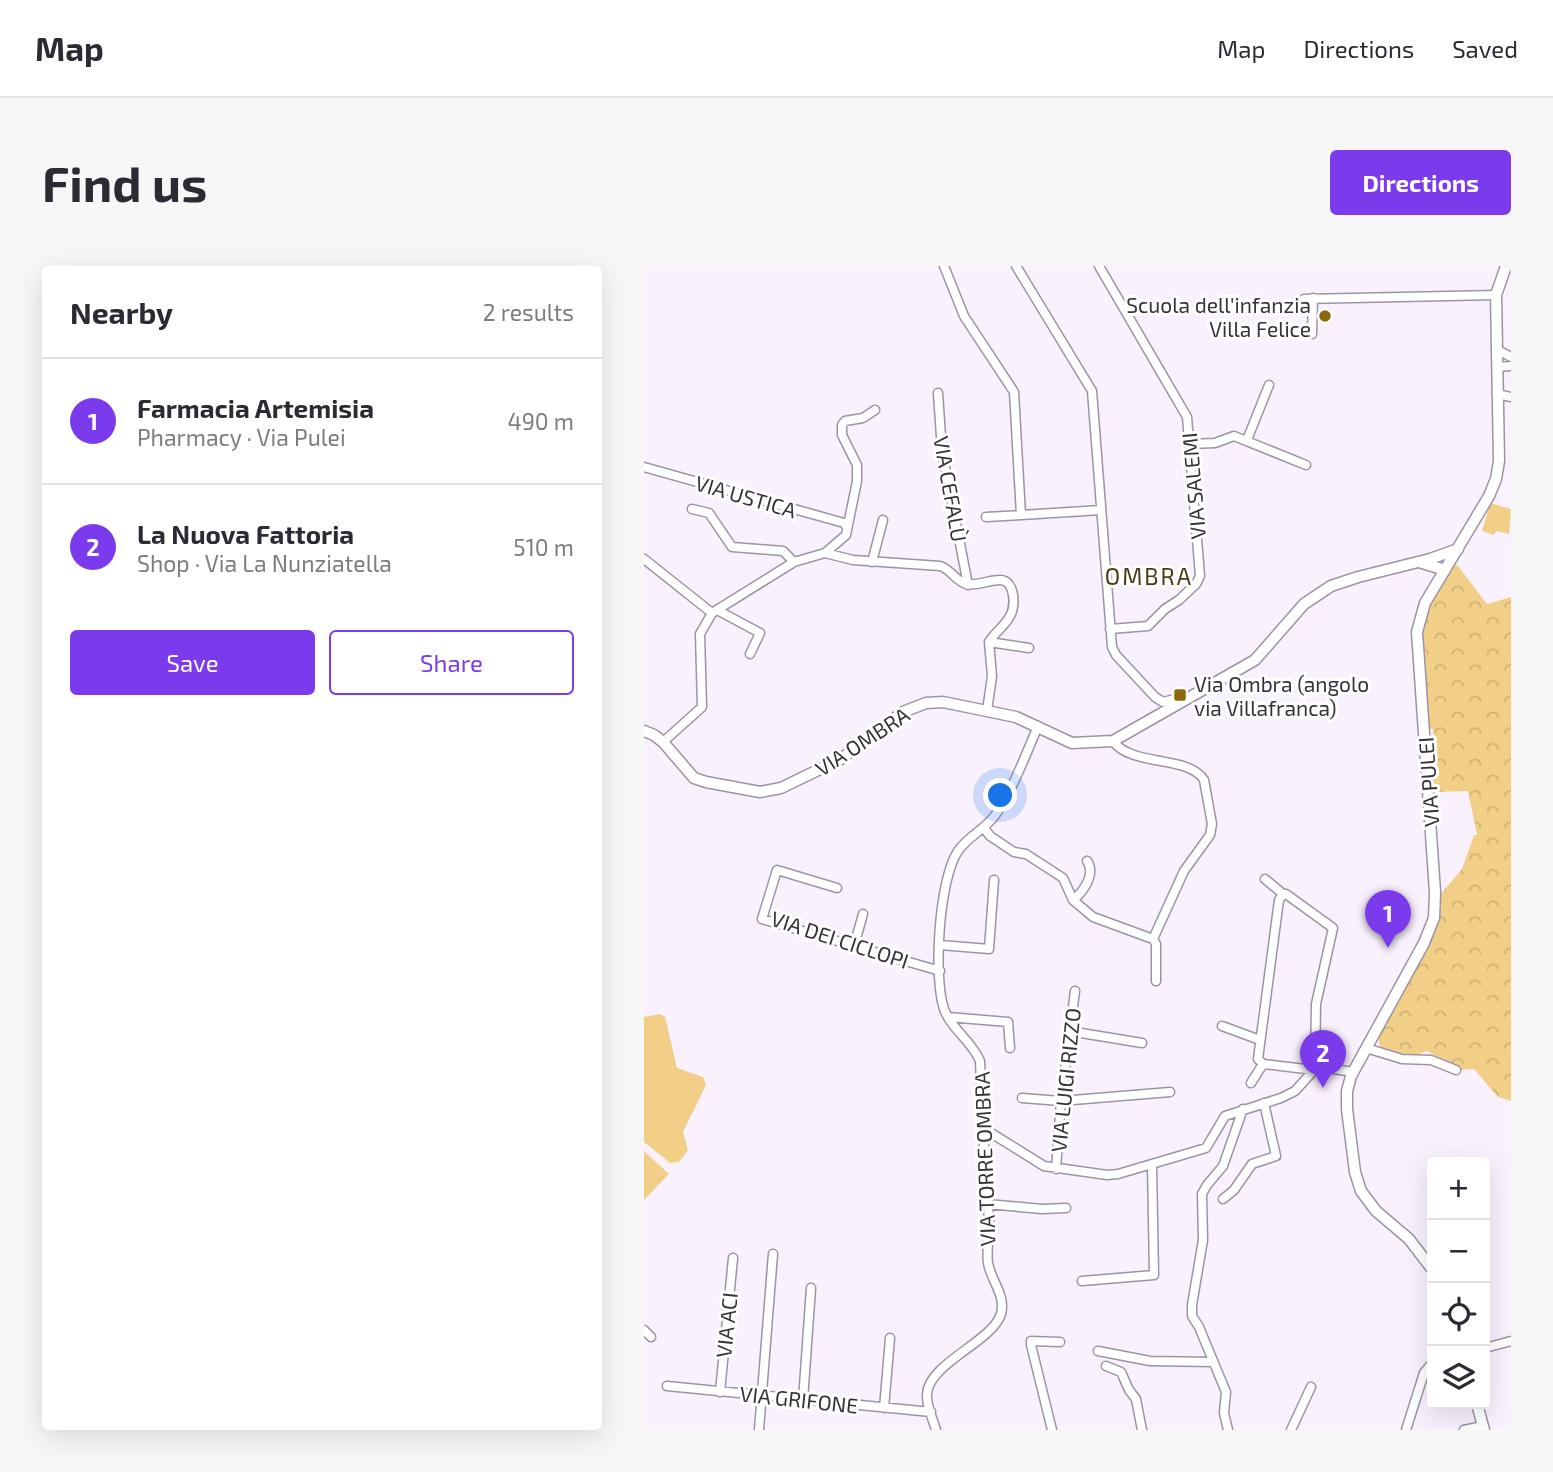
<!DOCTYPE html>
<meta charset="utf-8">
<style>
:root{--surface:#fff;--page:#f7f7f7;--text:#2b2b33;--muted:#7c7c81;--line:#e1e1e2;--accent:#7c3aed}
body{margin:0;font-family:"Exo 2",sans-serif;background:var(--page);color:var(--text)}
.controls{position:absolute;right:21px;bottom:21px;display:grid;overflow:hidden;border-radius:7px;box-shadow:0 7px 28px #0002}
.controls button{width:63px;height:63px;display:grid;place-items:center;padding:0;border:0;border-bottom:2px solid var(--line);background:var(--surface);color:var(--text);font:35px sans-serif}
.you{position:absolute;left:357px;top:530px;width:24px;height:24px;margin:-18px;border:5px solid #fff;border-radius:50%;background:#1a73e8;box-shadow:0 0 0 10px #1a73e833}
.badge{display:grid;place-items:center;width:46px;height:46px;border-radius:50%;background:var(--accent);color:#fff;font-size:23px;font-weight:700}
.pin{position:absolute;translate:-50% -58px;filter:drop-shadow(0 2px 4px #0008)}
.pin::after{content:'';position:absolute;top:37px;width:24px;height:21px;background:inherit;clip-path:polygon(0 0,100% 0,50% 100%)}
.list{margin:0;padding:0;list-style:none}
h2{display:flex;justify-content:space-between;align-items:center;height:91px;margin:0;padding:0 28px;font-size:30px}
h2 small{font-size:23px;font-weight:400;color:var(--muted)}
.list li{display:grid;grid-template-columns:46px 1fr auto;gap:21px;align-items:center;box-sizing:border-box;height:126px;padding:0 28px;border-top:2px solid var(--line)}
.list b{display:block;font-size:26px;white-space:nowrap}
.list p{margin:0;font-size:23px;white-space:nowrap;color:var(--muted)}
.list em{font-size:23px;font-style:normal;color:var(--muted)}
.actions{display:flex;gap:14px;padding:21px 28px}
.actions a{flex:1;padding:16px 0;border:2px solid var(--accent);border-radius:7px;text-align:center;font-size:24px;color:var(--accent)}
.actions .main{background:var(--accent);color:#fff}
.icon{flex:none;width:38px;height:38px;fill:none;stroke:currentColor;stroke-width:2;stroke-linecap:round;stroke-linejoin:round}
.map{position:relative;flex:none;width:867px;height:1164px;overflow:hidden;border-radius:7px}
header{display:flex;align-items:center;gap:42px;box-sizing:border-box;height:98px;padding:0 35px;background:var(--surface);border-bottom:2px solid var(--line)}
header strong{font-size:33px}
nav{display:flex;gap:38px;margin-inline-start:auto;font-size:24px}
.intro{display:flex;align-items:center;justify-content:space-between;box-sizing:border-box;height:168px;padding:0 42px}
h1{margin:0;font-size:49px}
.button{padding:18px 32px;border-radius:7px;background:var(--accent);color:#fff;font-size:24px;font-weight:700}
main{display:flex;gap:42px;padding:0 42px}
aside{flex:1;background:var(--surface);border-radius:7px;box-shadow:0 7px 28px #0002}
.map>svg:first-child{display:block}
</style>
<header>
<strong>Map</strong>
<nav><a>Map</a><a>Directions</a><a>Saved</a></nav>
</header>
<div class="intro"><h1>Find us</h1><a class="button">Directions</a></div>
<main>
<aside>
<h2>Nearby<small>2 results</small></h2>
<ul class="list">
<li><span class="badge">1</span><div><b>Farmacia Artemisia</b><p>Pharmacy · Via Pulei</p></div><em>490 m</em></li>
<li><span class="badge">2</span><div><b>La Nuova Fattoria</b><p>Shop · Via La Nunziatella</p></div><em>510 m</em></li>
</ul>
<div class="actions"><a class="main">Save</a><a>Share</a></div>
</aside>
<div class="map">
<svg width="867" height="1164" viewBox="0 0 867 1164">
<defs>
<pattern id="forest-crowns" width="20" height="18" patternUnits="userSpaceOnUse" patternTransform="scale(1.75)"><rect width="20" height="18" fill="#f2cf86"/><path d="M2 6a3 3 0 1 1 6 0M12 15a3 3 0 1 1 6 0" fill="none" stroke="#d0b274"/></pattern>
</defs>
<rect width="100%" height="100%" fill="#f9f1fe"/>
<path fill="#f2cf86" d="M 846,237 L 867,243 L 865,268 L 852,265 L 850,269 L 838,265 Z
M 16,748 L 21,751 L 33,802 L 59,811 L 62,819 L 39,866 L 44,884 L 35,896 L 26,897 L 0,876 L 0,751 Z
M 0,885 L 25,908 L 0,934 Z"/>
<path fill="url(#forest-crowns)" d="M 809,299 L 814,300 L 843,338 L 867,331 L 867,835 L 854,831 L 830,803 L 817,804 L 816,800 L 809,800 L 783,785 L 773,789 L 752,787 L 736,782 L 734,771 L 786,673 L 795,630 L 818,603 L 830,569 L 833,569 L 824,525 L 789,526 L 786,474 L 789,469 L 789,464 L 785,461 L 778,371 L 779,354 L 786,336 Z"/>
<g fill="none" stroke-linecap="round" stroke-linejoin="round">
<defs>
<path id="minor" d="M 300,0 L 320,50 L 370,126 L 377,249 L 457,244
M 372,0 L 448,125 L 468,381 L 472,389 L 511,431 L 519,436 L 535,432 L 542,434
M 455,0 L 543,151 L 556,310 L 552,318 L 535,334 L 521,343 L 504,360 L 466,363
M 660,33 L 852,29
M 668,68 L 669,32
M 852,83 L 867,91
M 853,101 L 867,100
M 294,127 L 298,185 L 324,319
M 853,128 L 867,131
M 603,174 L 625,119
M 545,178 L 571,177 L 590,170 L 662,199
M 0,201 L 200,257 L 203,261
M 48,243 L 65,247 L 88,281 L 139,285 L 150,296
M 342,251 L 377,249
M 181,287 L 209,294 L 296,300 C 307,303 312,316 323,318 C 333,320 345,314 356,314 C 371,314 372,340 366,350 C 361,360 351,366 345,376 L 348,410 L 343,445
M 0,293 L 68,347
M 228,296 L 239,254
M 75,345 L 116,367 L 106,388
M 345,376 L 385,382
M 469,475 C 487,501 545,489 560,514 L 568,558 L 566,569 L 540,605 L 509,673
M 19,476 L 58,441 L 56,368 L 68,347 L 150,296 L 181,287 L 202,269 L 213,215 L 213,199 L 198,169 L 198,159 L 201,155 L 219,152 L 231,144
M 340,562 L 346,570 L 370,586 L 382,588 L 419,612 L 429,634 L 449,651 L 509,673
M 621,613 L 639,628
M 193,622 L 133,604 L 118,653 L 296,705
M 429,634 C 440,625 452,608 443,595
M 509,673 L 512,678 L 512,715
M 296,679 L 345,683 L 350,614
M 210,680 L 219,648
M 304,751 L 364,756 L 366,782
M 578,760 L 616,774
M 425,765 L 498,777
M 722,782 L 758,793 L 787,794 L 812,804
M 671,800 L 672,738 L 689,662 L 642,628 L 639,628 L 635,634 L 614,793 L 619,798 L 670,804 L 671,800 L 709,806
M 607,817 L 619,798
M 378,832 L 417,835 L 526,826
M 339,862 L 400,900 L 463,909 L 474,908 L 562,882 L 581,850 L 637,832 L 651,825 L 670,804 L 673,804
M 412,903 L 417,835 L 431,725
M 579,933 L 590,924 L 608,898 L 632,890 L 620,837
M 343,938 L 398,943 L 422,942
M 438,1015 L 510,1009 L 508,898
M 0,1064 L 7,1071
M 841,1082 L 867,1075
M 454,1085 L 506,1095 L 569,1096
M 462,1100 L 477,1106 L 485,1124 L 492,1133 L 498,1164
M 23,1120 L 287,1146
M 76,1126 L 89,992
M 159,1134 L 167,1022
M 240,1142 L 246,1072
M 115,1164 L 129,988
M 292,1164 C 289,1153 282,1140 283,1128 C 285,1097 348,1076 357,1048 C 362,1029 347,1015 344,997 C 342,983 346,969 345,955 C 341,901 338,849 336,795 C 328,775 307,763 300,743 C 289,710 295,613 314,585 C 324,570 342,563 352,548 C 369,523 382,488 394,460
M 408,1164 L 387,1079 L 387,1075 L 416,1076
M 584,1164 L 580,1147 L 582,1126 L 555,1061 L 548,1050 L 548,1039 L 559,974 L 558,928 L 563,919 L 579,900 L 599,843
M 647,1164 L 667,1121
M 762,1164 L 780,1107 L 788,1097
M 820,1164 L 839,1160"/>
<path id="major" d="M 775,296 L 801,304
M 0,465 L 10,469 L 19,476 L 50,512 L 62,516 L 116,526 L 137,522 L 197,493 L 259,446 L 282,437 L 299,436 L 372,451 L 428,477 L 469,475 L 611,394 L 660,338 L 687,320 L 714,311 L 786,293 L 814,283
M 788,1003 L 765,973 L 732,945 L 717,925 L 711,906 L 703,843 L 703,825 L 707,810 L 780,677 L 790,652 L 791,626 L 773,366 L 781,337 L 845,230 L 852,213 L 855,195 L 852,29 L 862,0
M 833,1138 L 840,1164"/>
</defs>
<use href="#minor" stroke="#9e93a6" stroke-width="11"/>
<use href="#major" stroke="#9e93a6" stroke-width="13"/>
<use href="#minor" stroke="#fff" stroke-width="8"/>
<use href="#major" stroke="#fff" stroke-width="10"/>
</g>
<g fill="#8c6a0b" stroke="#fff" stroke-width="2.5">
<circle cx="681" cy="50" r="7"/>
<rect x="529" y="422" width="14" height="14" rx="3.5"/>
</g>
<g text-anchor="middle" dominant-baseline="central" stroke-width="6" stroke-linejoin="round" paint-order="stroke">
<g font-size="21" fill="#37323a" stroke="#fff" text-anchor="end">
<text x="667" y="38">Scuola dell'infanzia<tspan x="667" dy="24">Villa Felice</tspan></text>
<text x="550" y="417" text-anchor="start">Via Ombra (angolo<tspan x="550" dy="24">via Villafranca)</tspan></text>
</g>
<g font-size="21" fill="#37323a" stroke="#fff">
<text transform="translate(549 220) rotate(-95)">VIA SALEMI</text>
<text transform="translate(307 223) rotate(80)">VIA CEFALÙ</text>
<text transform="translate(102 230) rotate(16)">VIA USTICA</text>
<text transform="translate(218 475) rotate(-33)">VIA OMBRA</text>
<text transform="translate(784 516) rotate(-94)">VIA PULEI</text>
<text transform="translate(196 673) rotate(18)">VIA DEI CICLOPI</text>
<text transform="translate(421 814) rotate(-84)">VIA LUIGI RIZZO</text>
<text transform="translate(340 893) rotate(-92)">VIA TORRE OMBRA</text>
<text transform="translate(82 1059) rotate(-84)">VIA ACI</text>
<text transform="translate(155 1133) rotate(6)">VIA GRIFONE</text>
</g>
<g font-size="23" letter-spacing="2" fill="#4b3a13" stroke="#fff">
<text x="505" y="310">OMBRA</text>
</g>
</g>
</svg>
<div class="controls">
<button>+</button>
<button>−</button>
<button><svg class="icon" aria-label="locate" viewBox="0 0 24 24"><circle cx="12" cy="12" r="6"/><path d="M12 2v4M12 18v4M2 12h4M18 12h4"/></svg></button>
<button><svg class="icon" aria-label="layers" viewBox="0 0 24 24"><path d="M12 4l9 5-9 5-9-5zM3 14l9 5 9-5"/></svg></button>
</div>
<div class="you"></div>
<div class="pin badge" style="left:744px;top:682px">1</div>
<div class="pin badge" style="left:679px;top:822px">2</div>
</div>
</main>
